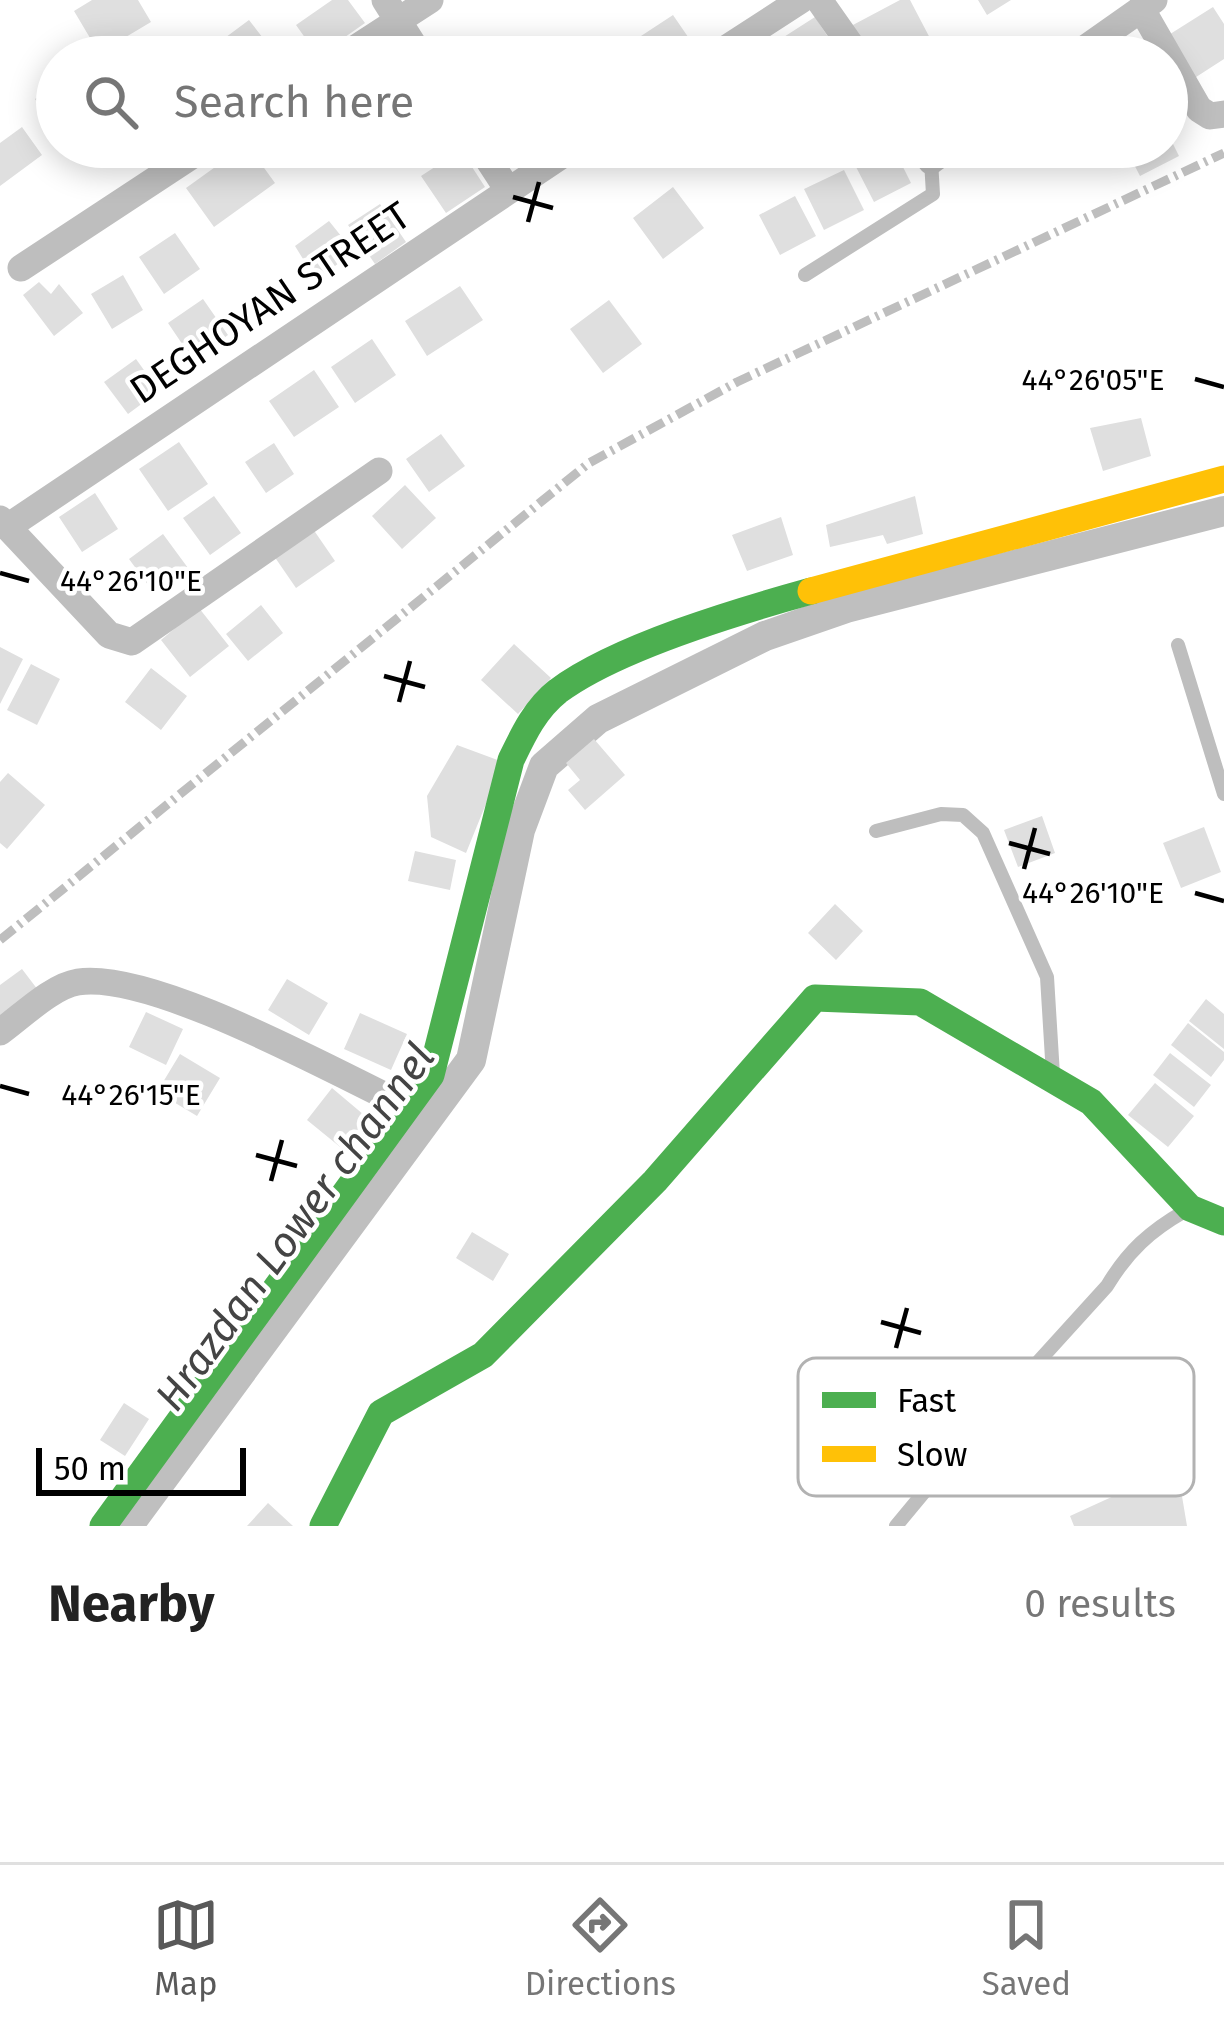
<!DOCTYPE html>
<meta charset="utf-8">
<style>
:root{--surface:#fff;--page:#f6f6f6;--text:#222;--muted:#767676;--line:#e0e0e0;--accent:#595959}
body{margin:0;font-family:"Fira Sans",sans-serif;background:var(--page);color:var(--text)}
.scale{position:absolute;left:36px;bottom:30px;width:210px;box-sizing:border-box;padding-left:12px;border:6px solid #000;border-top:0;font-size:33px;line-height:42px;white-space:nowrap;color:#000;-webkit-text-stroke:9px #fff;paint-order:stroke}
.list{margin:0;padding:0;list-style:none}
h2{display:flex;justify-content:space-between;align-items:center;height:156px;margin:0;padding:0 48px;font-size:51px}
h2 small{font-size:39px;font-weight:400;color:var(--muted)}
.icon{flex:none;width:66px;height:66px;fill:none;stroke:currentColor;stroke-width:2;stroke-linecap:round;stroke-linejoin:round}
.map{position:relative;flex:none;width:1224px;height:1526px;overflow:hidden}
.search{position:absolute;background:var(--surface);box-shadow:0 6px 30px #0003;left:36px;right:36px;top:36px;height:132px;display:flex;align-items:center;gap:30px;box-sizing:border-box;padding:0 42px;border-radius:66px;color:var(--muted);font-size:45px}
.sheet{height:336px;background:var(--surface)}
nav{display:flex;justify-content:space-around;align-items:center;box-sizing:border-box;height:168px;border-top:3px solid var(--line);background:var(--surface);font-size:33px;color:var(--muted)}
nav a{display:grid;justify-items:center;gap:6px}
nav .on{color:var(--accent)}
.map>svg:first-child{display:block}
</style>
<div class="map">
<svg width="1224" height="1526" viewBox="0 0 1224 1526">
<rect width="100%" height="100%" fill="#fff"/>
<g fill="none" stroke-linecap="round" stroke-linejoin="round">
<path stroke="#bfbfbf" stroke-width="30" d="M 128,1526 L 471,1060 L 520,830 L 544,766 L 598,719 L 765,636 L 846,608 L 1224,511"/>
</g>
<path fill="#dfdfdf" d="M 92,0 L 138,0 L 151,22 L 99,53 L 74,11 Z
M 332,0 L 348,0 L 365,23 L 318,56 L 296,25 Z
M 900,0 L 910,0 L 932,42 L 905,57 L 867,57 L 851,26 Z
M 978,0 L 1011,0 L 987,15 Z
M 1213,7 L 1224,24 L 1224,59 L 1193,79 L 1167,36 Z
M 673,15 L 697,50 L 687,57 L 609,57 Z
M 815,17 L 841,57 L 766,57 L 762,51 Z
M 249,20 L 273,51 L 265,57 L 216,57 L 210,49 Z
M 57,84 L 57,126 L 54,128 L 35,99 Z
M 22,127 L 42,155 L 0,186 L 0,143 Z
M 1167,132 L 1179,156 L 1140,176 L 1125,147 L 1167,147 Z
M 243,147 L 249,147 L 275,183 L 214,227 L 186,188 Z
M 886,147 L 893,147 L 911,183 L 874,202 L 854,163 Z
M 461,150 L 485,187 L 446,213 L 421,176 Z
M 844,170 L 864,210 L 824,230 L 804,189 Z
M 673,187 L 704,228 L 663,259 L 633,218 Z
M 795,196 L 816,236 L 780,255 L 759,215 Z
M 380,204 L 406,242 L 375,264 L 348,225 Z
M 329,221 L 354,252 L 316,280 L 295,246 Z
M 175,233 L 200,269 L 164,294 L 139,257 Z
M 123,275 L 143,310 L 112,329 L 91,294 Z
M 39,282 L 51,294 L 59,284 L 83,313 L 54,336 L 23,295 Z
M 460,286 L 483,320 L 427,356 L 405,321 Z
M 203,299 L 228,335 L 193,360 L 168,323 Z
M 609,300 L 642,344 L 603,373 L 570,329 Z
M 372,339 L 396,375 L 355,403 L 331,367 Z
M 136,359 L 159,391 L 128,414 L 104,382 Z
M 314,370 L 339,407 L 294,437 L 269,401 Z
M 1141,418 L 1151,456 L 1103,471 L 1090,428 Z
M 441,434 L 465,466 L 429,492 L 406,459 Z
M 179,442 L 208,484 L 168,511 L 139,469 Z
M 274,443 L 294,474 L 266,493 L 245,462 Z
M 405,485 L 436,518 L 402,549 L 372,516 Z
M 95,493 L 118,529 L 82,552 L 59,517 Z
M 214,496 L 241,533 L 210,555 L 183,518 Z
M 915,496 L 923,534 L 887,544 L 883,535 L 830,547 L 826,525 Z
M 781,517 L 793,555 L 747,571 L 732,535 Z
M 313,529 L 335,561 L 296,588 L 274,556 Z
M 163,534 L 188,568 L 154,593 L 129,559 Z
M 261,605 L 283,633 L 248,661 L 226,634 Z
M 199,608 L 229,646 L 190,677 L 161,640 Z
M 514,644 L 551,678 L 518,714 L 481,680 Z
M 0,647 L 23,659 L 0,704 Z
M 31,664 L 60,679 L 37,725 L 7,710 Z
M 151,668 L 187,696 L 161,730 L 125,702 Z
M 594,739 L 625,775 L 585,810 L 568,790 L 580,780 L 566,763 Z
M 457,745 L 503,762 L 466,853 L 431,837 L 427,796 Z
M 8,773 L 45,805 L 7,849 L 0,843 L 0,782 Z
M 1042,816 L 1055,853 L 1018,867 L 1004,830 Z
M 1204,827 L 1221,872 L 1181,888 L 1163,843 Z
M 415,851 L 456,860 L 450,890 L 408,881 Z
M 835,904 L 863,931 L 836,960 L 808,933 Z
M 22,969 L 38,990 L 0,1019 L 0,985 Z
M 287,979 L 328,1003 L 309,1035 L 268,1010 Z
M 1206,999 L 1224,1014 L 1224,1049 L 1189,1021 Z
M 146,1012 L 183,1029 L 166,1065 L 129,1047 Z
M 360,1013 L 407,1034 L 391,1070 L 344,1049 Z
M 1188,1023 L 1224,1052 L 1224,1060 L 1211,1077 L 1171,1045 Z
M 1170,1053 L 1211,1085 L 1194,1107 L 1153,1075 Z
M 180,1054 L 220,1078 L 197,1116 L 157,1092 Z
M 1155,1083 L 1194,1116 L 1168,1147 L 1128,1115 Z
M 332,1088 L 370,1120 L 345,1151 L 307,1120 Z
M 472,1232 L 509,1254 L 493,1281 L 456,1258 Z
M 1160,1365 L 1187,1526 L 1074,1526 L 1070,1516 L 1151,1479 L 1132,1370 Z
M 124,1403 L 149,1419 L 125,1456 L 100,1440 Z
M 268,1503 L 293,1526 L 247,1526 Z"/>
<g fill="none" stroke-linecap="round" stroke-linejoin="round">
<path stroke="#bebebe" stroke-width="14" d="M 805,275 L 933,194 L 931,161
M 1178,645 L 1224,794
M 876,831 L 941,814 L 963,815 L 983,833 L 1047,977 L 1053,1075
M 896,1526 L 969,1438 L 1107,1286 C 1128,1251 1150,1231 1185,1211"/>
<path stroke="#bebebe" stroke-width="27" d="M 385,0 L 421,57
M 819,0 L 859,57
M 1141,8 L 1199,109 L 1210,116 L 1224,114
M 342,57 L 430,0
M 713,57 L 801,0
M 1073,57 L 1154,0
M 480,147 L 508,190
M 921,147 L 931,161 L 950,147
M 21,268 L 205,147
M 0,519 L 109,635 L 132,642 L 379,471
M 9,526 L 574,147
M 0,1032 C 21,1017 52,986 78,982 C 153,971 332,1071 406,1106"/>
<path stroke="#4caf50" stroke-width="27" d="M 103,1526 L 431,1075 L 511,760 C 523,735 535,709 558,691 C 617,647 739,611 811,591
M 323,1526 L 381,1413 L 483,1355 L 655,1181 L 815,998 L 920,1002 L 1091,1102 L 1190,1208 L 1224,1222"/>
<path stroke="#ffc107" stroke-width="27" d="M 811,591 L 1224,479"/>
<path stroke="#bebebe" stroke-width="9" stroke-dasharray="18 6 3 6" stroke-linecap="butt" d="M 0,940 L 589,463 L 737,382 L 1224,153"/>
</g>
<path fill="none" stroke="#000" stroke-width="4.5" d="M 513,197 L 553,208M 528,222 L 539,182M 1195,379 L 1224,387M 0,573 L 29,581M 384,676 L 425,687M 399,702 L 410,661M 1009,843 L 1050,854M 1024,869 L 1035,828M 1195,893 L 1224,901M 0,1086 L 29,1094M 256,1155 L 297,1166M 271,1181 L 282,1140M 881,1322 L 921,1333M 896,1348 L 907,1308"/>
<g text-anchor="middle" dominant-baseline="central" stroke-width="9" stroke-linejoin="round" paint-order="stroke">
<g font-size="39" fill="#000" stroke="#fff">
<text transform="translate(270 303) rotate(-34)">DEGHOYAN STREET</text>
</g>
<g font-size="42" font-style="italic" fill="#444" stroke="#fff">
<text transform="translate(295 1227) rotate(-54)">Hrazdan Lower channel</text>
</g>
</g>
<rect x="798" y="1358" width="396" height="138" rx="18" fill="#fff" stroke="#b2b2b2" stroke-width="3"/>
<rect x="822" y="1392" width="54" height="16" fill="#4caf50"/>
<rect x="822" y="1446" width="54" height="16" fill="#ffc107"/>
<g font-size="33" fill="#000">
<text x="897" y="1412">Fast</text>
<text x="897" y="1466">Slow</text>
</g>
<g font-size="30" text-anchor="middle" fill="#000" stroke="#fff" stroke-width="9" stroke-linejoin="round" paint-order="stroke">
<text x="1093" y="390">44°26'05"E</text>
<text x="131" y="591">44°26'10"E</text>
<text x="1093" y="903">44°26'10"E</text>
<text x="131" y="1105">44°26'15"E</text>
</g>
</svg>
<div class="scale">50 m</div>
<div class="search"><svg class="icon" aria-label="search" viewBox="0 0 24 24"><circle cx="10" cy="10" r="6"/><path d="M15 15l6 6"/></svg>Search here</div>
</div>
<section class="sheet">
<h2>Nearby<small>0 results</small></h2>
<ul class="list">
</ul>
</section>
<nav>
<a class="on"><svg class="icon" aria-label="map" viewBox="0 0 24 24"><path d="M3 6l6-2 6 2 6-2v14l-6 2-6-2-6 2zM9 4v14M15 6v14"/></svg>Map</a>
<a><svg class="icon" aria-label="directions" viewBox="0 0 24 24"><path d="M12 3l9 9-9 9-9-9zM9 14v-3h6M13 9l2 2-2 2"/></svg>Directions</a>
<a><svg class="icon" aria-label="saved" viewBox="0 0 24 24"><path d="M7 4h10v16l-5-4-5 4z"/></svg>Saved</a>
</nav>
